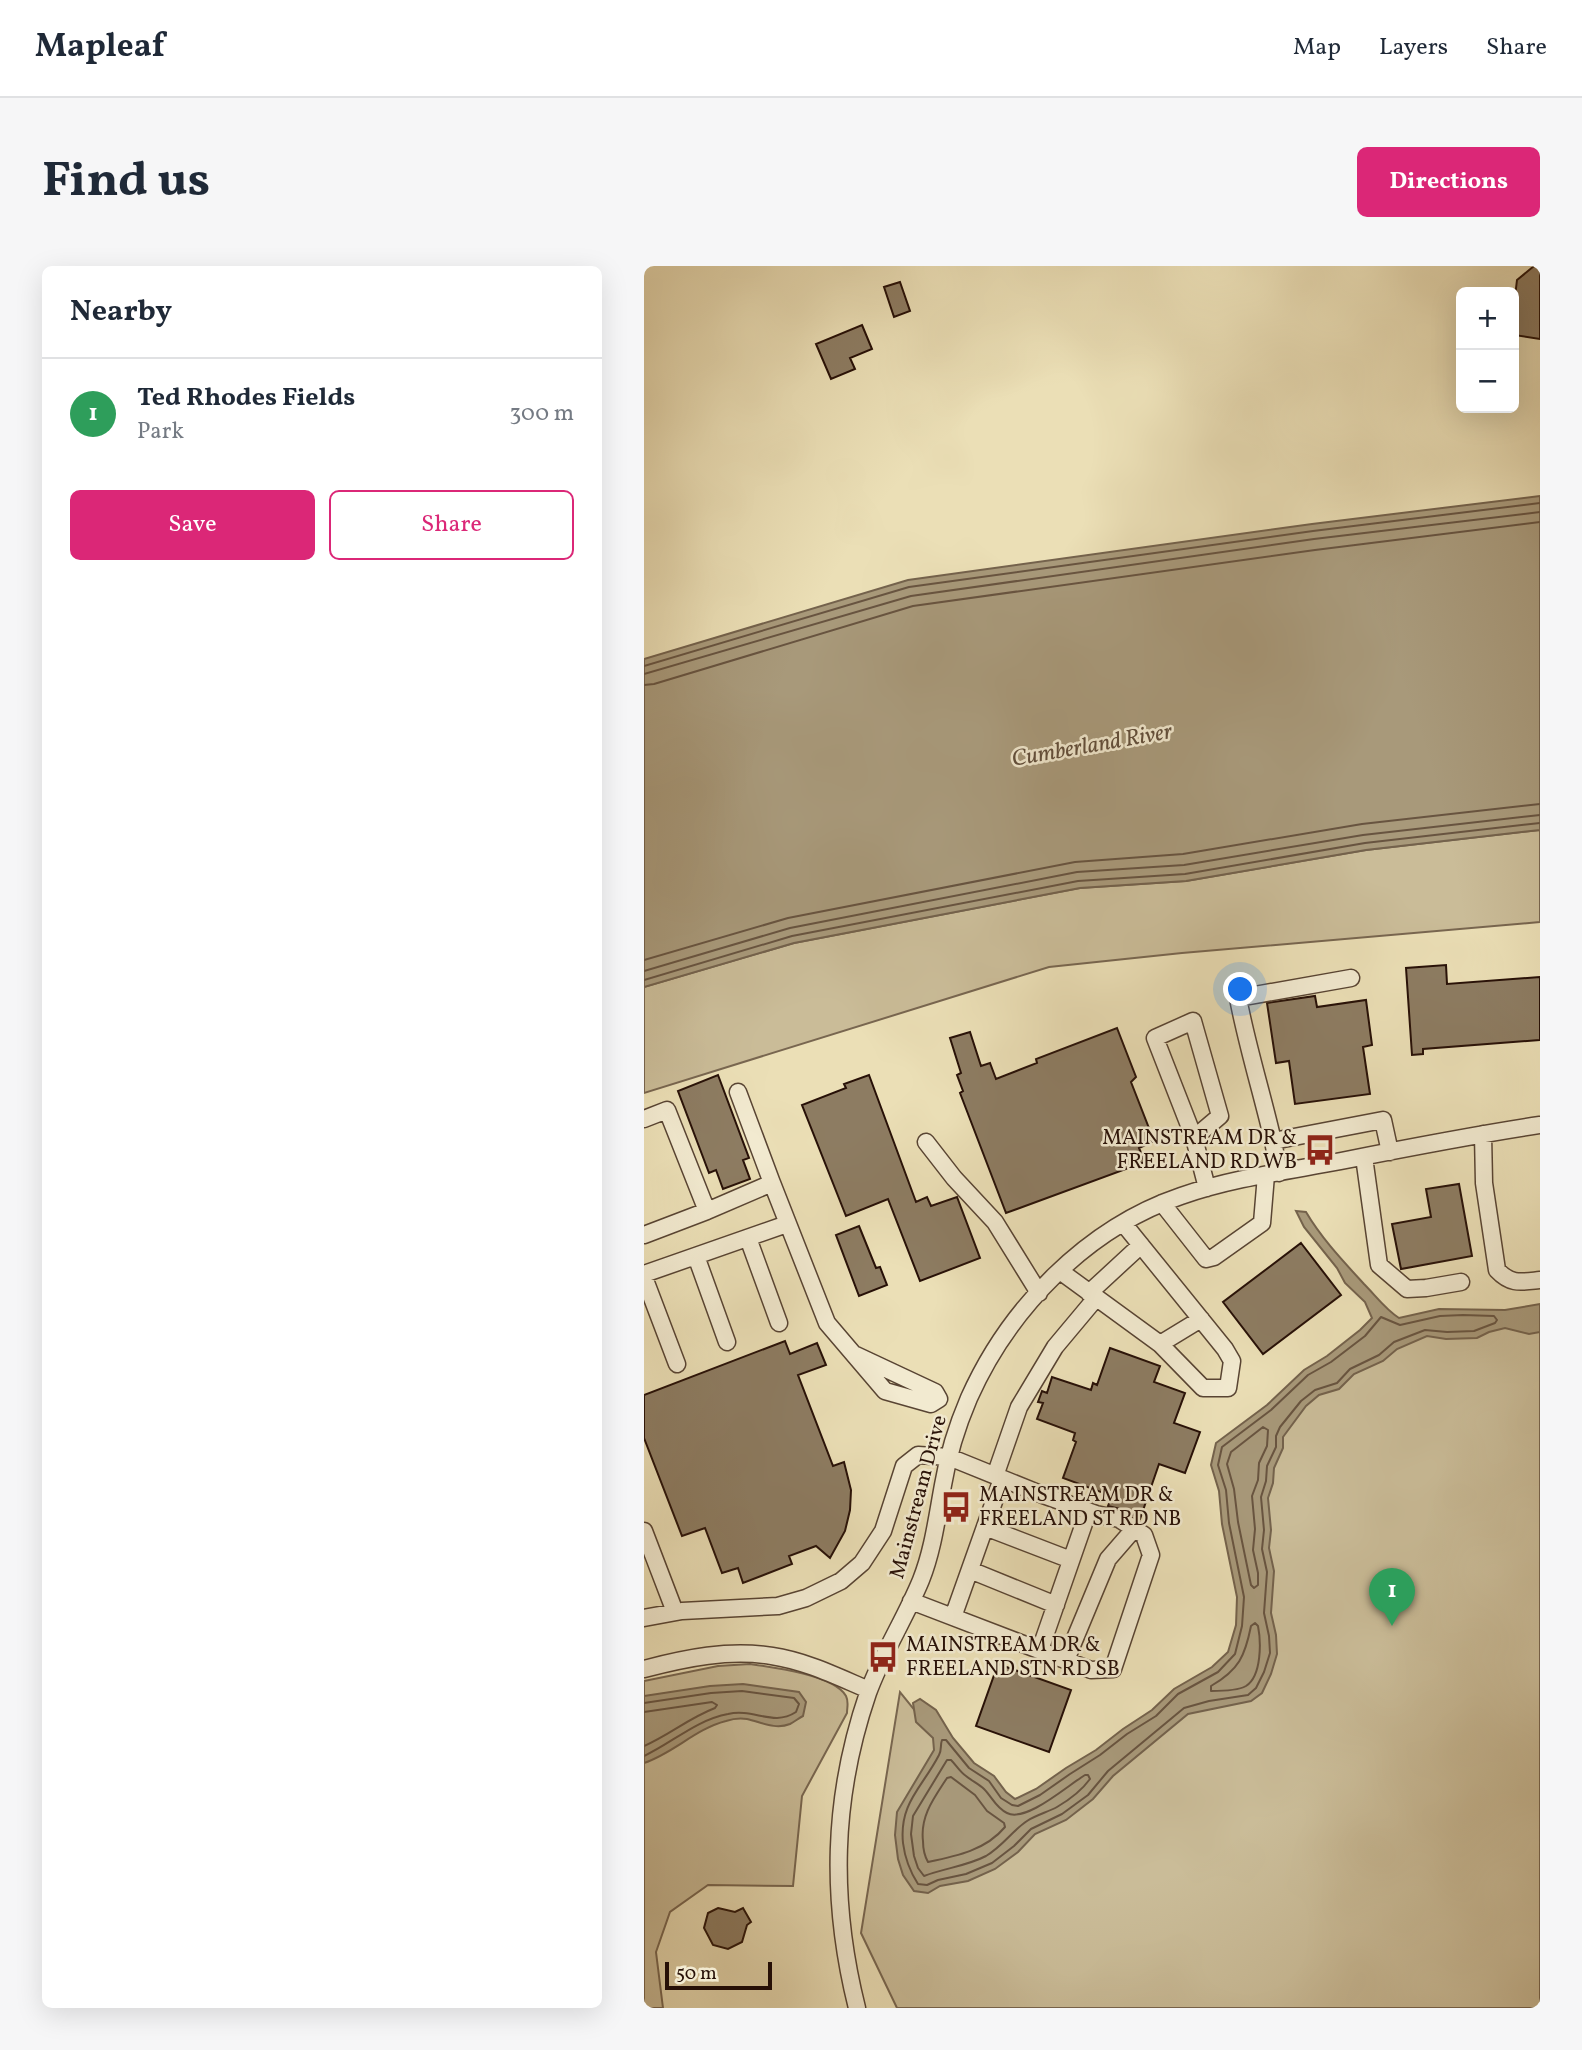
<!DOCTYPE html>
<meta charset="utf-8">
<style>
:root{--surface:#fff;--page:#f6f6f7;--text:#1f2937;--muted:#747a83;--line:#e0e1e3;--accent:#db2777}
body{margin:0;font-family:Vollkorn,serif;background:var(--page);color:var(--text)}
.controls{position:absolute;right:21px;top:21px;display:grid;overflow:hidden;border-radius:10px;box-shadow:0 7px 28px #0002}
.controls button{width:63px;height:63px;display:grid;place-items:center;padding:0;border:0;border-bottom:2px solid var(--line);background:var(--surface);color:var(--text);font:35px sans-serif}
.scale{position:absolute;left:21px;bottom:18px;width:107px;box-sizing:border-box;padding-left:7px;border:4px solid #271007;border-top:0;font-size:19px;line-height:24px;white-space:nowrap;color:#271007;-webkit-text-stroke:5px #f2ead0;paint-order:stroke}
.you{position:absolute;left:597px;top:724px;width:24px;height:24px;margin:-18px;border:5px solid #fff;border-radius:50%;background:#1a73e8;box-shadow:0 0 0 10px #1a73e833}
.badge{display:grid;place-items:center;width:46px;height:46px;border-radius:50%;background:var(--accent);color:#fff;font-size:23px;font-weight:700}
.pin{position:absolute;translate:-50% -58px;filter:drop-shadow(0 2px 4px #0008)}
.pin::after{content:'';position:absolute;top:37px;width:24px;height:21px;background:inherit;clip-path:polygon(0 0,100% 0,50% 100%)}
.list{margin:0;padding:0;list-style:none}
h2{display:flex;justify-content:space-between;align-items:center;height:91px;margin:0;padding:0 28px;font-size:30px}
h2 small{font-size:23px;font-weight:400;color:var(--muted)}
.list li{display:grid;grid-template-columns:46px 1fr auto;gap:21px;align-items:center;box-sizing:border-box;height:112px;padding:0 28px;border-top:2px solid var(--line)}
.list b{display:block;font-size:26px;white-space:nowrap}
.list p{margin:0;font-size:23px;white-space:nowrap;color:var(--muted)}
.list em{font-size:23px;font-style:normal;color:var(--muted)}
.actions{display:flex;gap:14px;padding:21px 28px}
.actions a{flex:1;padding:16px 0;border:2px solid var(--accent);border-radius:10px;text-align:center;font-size:24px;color:var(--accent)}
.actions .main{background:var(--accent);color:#fff}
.map{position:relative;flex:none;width:896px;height:1742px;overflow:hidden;border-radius:10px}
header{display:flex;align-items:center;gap:42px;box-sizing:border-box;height:98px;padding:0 35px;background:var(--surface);border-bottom:2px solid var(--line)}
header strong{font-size:33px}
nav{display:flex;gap:38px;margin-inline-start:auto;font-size:24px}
.intro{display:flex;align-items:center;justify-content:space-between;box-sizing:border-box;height:168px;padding:0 42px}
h1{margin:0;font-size:49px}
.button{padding:18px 32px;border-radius:10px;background:var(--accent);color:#fff;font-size:24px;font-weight:700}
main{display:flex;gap:42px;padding:0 42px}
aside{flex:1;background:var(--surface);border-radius:10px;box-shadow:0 7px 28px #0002}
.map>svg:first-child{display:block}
</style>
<header>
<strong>Mapleaf</strong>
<nav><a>Map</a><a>Layers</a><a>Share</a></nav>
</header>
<div class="intro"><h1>Find us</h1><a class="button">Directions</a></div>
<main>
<aside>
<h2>Nearby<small></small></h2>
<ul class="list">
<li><span class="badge" style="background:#2e9e5b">1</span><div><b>Ted Rhodes Fields</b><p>Park</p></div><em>300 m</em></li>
</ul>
<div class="actions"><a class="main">Save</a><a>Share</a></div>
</aside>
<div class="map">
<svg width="896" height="1742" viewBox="0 0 896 1742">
<rect width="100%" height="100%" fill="#ebdfb6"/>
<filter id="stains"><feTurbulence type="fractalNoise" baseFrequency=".00286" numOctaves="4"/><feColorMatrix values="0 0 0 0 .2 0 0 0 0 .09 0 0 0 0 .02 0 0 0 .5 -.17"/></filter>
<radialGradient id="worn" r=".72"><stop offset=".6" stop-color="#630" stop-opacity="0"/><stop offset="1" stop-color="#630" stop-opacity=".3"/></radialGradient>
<path fill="#cabc98" stroke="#786650" stroke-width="2" d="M 896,564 L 896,656 L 538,687 L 405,701 L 0,827 L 0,721 L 150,677 L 436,622 L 542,615 L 722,584 Z
M 896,1047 L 896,1742 L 253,1742 L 217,1667 L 256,1426 L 357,1551 L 592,1403 L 606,1317 L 588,1190 L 723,1075 Z
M 106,1398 C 128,1401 190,1409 202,1430 C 205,1436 203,1441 203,1447 L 158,1530 L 149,1620 L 64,1619 L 26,1646 L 12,1686 L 19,1742 L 0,1742 L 0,1415 L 74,1400 Z"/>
<path fill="#a8997a" stroke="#74624c" stroke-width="2" d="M 896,230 L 896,564 L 722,584 L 542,615 L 436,622 L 150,677 L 0,721 L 0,393 L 264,314 L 668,258 Z
M 652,945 L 662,946 C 678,973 699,995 720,1018 C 732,1030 741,1043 755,1052 L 795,1043 L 861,1044 L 896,1038 L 896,1066 L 885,1068 L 861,1062 L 845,1066 L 833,1072 L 802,1073 L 783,1070 L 753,1083 L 739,1095 L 710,1108 L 695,1123 L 675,1129 L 662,1140 L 639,1171 L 639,1182 L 630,1202 L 629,1217 L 624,1232 L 627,1264 L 625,1282 L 630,1305 L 627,1347 L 632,1369 L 633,1388 L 627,1408 L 618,1427 L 607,1435 L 544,1448 L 469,1510 L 449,1533 L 422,1554 L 391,1568 L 374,1586 L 351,1603 L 324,1615 L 296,1620 L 284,1627 L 270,1625 L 259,1609 L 254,1593 L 251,1569 L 253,1546 L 290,1484 L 289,1472 L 272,1456 L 269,1437 L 276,1433 L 292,1444 L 309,1472 L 330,1497 L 350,1510 L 362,1526 L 371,1533 L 392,1523 L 422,1502 L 452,1484 L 479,1463 L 508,1444 L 530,1423 L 568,1401 L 584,1386 L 592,1359 L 593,1331 L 578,1258 L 575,1225 L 567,1199 L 572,1177 L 623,1139 L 660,1104 L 683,1090 L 716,1064 L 728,1052 L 721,1036 L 701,1017 L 693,1002 L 660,961 Z
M 99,1418 L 155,1426 L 162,1436 L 159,1450 C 155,1452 150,1456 146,1458 C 131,1464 117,1456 103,1453 C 97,1452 88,1453 82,1455 C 51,1463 30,1487 0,1497 L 0,1430 L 66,1420 Z"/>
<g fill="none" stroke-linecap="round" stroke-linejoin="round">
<path stroke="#685440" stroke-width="2" d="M 0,400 L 265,321 L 669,265 L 896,237
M 0,408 L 267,330 L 670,273 L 896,246
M 0,419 L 10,418 L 269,340 L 671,284 L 896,256
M 0,694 L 144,652 L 431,596 L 539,588 L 718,558 L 896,538
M 0,705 L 146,662 L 433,606 L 540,599 L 719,569 L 896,549
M 0,714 L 148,670 L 434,615 L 541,608 L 721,577 L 896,557
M 819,1049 L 850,1050 L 853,1054 L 851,1057 L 830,1065 L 803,1066 L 781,1064 L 750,1076 L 735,1089 L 706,1103 L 693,1117 L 671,1124 L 657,1135 L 636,1161 L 632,1170 L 632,1181 L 623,1200 L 622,1215 L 617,1231 L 620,1264 L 618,1283 L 623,1306 L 620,1347 L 625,1370 L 626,1387 L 620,1406 L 612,1422 L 604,1429 L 565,1435 L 540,1442 L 464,1505 L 444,1529 L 418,1548 L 387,1563 L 370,1580 L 348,1597 L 322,1608 L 294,1614 L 283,1619 L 274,1618 C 265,1604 261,1593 259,1577 C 255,1537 278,1522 295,1489 C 298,1484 296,1479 298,1474 L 302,1474 L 325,1502 L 345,1515 L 357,1532 L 368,1539 L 374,1540 L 396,1529 L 426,1508 L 456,1489 L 483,1468 L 512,1450 L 534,1428 L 574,1406 L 591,1388 L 598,1360 L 600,1331 L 585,1257 L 582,1224 L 574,1199 L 578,1181 L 627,1144 L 664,1109 L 687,1096 L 721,1070 L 737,1051 L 756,1059 L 796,1050 Z
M 619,1161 L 624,1164 L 623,1180 L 615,1197 L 614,1214 L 608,1230 L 611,1263 L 609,1284 L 614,1307 L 614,1319 L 610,1322 L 607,1319 L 594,1256 L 590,1223 L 583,1198 L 587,1186 Z
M 611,1357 L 614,1360 C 617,1375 618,1410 602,1420 C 593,1425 577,1425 567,1425 L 567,1420 C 595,1404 601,1390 607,1360 Z
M 0,1437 L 67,1427 L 98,1425 L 150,1432 L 155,1438 L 152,1446 C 129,1461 110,1442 84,1448 C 52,1454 28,1477 0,1490
M 0,1446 L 68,1436 L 73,1439 L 71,1442 C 45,1452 25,1469 0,1480
M 303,1494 L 307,1494 C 312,1499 316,1506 322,1510 C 328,1515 335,1518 340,1523 C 348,1531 352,1542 363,1547 C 382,1557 424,1519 441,1509 L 444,1509 L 446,1513 C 438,1524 425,1534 413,1541 C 404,1546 392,1549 383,1555 C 369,1564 359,1580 342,1590 C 323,1600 301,1602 280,1610 L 274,1602 L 270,1590 L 267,1568 L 269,1550 Z
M 307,1511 L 331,1529 L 343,1545 L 360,1557 L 361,1561 C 342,1584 313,1590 284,1596 C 280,1589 279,1583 279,1575 C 276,1550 290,1532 303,1512 Z"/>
</g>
<path fill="#8d7c62" stroke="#271007" stroke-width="2" d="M 890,0 L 896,0 L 896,73 L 870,69 L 870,39 L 873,14 Z
M 256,16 L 266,45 L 250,51 L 240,21 Z
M 218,59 L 228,83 L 206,92 L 211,103 L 187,113 L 172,78 Z
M 802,699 L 803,718 L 896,711 L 896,774 L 779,783 L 779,788 L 768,789 L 762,702 Z
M 671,730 L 673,741 L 722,734 L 728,779 L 719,781 L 726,828 L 651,838 L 645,795 L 632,797 L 623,737 Z
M 473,762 L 492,811 L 487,816 L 510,875 L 495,882 L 501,896 L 362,947 L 316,827 L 319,825 L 313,809 L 317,807 L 306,772 L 326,766 L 337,800 L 346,797 L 352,813 L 393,797 L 392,793 Z
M 74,809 L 105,892 L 99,894 L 106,913 L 79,923 L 72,904 L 65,907 L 34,825 Z
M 225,809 L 272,936 L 283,931 L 287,940 L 313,931 L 336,992 L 276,1015 L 244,933 L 202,950 L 158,839 L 202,822 L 200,818 Z
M 815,918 L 828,990 L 757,1003 L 748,958 L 787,951 L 782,923 Z
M 215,960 L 232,1002 L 236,1001 L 243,1019 L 215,1030 L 192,969 Z
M 657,977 L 697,1029 L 619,1088 L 579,1036 Z
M 141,1075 L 146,1088 L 173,1077 L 182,1099 L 154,1109 L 189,1200 L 200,1196 L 207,1224 L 206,1244 L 201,1265 L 186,1292 L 172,1280 L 145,1290 L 148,1298 L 99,1317 L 94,1302 L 78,1307 L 61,1262 L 38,1270 L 0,1172 L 0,1129 Z
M 466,1082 L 516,1100 L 510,1116 L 541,1127 L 530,1157 L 556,1166 L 541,1207 L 515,1198 L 496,1253 L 480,1244 L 464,1240 L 468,1230 L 419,1212 L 432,1176 L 429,1174 L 431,1167 L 393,1153 L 399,1137 L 394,1136 L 398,1125 L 403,1127 L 408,1111 L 447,1124 L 449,1117 L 453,1119 Z
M 354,1398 L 427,1424 L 405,1486 L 332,1460 Z
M 74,1642 L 91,1646 L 99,1642 L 107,1656 L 103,1659 L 98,1676 L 84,1683 L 69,1679 L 60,1662 L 64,1647 Z"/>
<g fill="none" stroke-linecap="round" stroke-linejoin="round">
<defs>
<path id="minor" d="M 94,826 L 128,917
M 0,853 L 23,844 L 63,945 L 128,917 L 183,1057 L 241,1125 L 287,1138 L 295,1133 L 291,1126 L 212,1089
M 839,868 L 840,917 L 853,1004 C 867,1019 877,1016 896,1014
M 550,872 L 511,772 L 549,755 L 576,850 L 550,872 L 563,922
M 629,875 C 618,827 603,780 594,732 L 707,712
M 282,876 L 310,912 L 351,956 L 395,1027
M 720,891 L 735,999 L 763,1023 L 782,1022 L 817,1016
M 635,907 L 629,875 L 739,854 L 746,886
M 518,937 L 562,993 L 570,991 L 618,957 L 622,909
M 0,969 L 63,945
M 104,972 L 135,1057
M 52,990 L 83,1076
M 416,1005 L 516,1078 L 559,1122 L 584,1122 L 588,1095 L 581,1083 L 479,957
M 0,1008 L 143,958
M 0,1011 L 33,1098
M 445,1027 L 497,979
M 516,1078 L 557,1053
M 351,1210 L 375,1141 L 411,1081 L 452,1032
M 341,1261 L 427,1294
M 0,1265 L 31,1346
M 326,1304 L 412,1339
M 309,1351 L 358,1213
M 0,1352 L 38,1345 L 134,1340 L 162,1332 L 197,1315 L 218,1297 L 239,1265 L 260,1200 L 274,1189 L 305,1191 L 399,1229 L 452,1248 L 475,1253 L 500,1269 L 507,1289 L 469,1403 L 447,1404 L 267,1335
M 396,1384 L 444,1246
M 422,1394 L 464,1293 L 490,1263
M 0,1403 C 42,1392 85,1383 128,1390 C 162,1395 194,1411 225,1424
M 213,1742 C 186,1634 188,1532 224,1427 C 238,1388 261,1353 277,1314 C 289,1284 293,1251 299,1219 C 304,1189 313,1160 325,1132 C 365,1042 443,962 537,930 C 588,912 644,905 697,895 C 763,882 829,869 896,859"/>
</defs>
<use href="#minor" stroke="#584433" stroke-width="19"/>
<use href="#minor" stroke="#f2ead0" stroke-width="16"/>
</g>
<defs>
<symbol id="bus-bare" viewBox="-9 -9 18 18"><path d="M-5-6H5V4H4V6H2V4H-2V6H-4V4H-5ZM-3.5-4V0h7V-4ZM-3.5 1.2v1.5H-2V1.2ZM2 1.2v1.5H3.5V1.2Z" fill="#8f2418" stroke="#f2ead0" stroke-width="2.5" paint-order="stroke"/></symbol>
</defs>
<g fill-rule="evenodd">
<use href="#bus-bare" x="654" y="862" width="44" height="44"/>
<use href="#bus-bare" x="290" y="1219" width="44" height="44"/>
<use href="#bus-bare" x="217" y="1369" width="44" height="44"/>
</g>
<g text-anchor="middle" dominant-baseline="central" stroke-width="5" stroke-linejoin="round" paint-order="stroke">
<g font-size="21" fill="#271007" stroke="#f2ead0" text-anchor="start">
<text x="653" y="872" text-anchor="end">MAINSTREAM DR &amp;<tspan x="653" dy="24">FREELAND RD WB</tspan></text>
<text x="335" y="1229">MAINSTREAM DR &amp;<tspan x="335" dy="24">FREELAND ST RD NB</tspan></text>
<text x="262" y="1379">MAINSTREAM DR &amp;<tspan x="262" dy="24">FREELAND STN RD SB</tspan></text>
</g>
<g font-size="21" fill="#271007" stroke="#f2ead0">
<text transform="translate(275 1231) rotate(-75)">Mainstream Drive</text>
</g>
<g font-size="23" font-style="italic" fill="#614e3b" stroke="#f2ead0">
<text transform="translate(448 480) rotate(-10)">Cumberland River</text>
</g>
</g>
<rect width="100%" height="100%" filter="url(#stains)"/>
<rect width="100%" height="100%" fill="url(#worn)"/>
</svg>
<div class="controls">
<button>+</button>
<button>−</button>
</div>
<div class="scale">50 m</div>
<div class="you"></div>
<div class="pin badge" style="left:748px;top:1360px;background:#2e9e5b">1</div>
</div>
</main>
